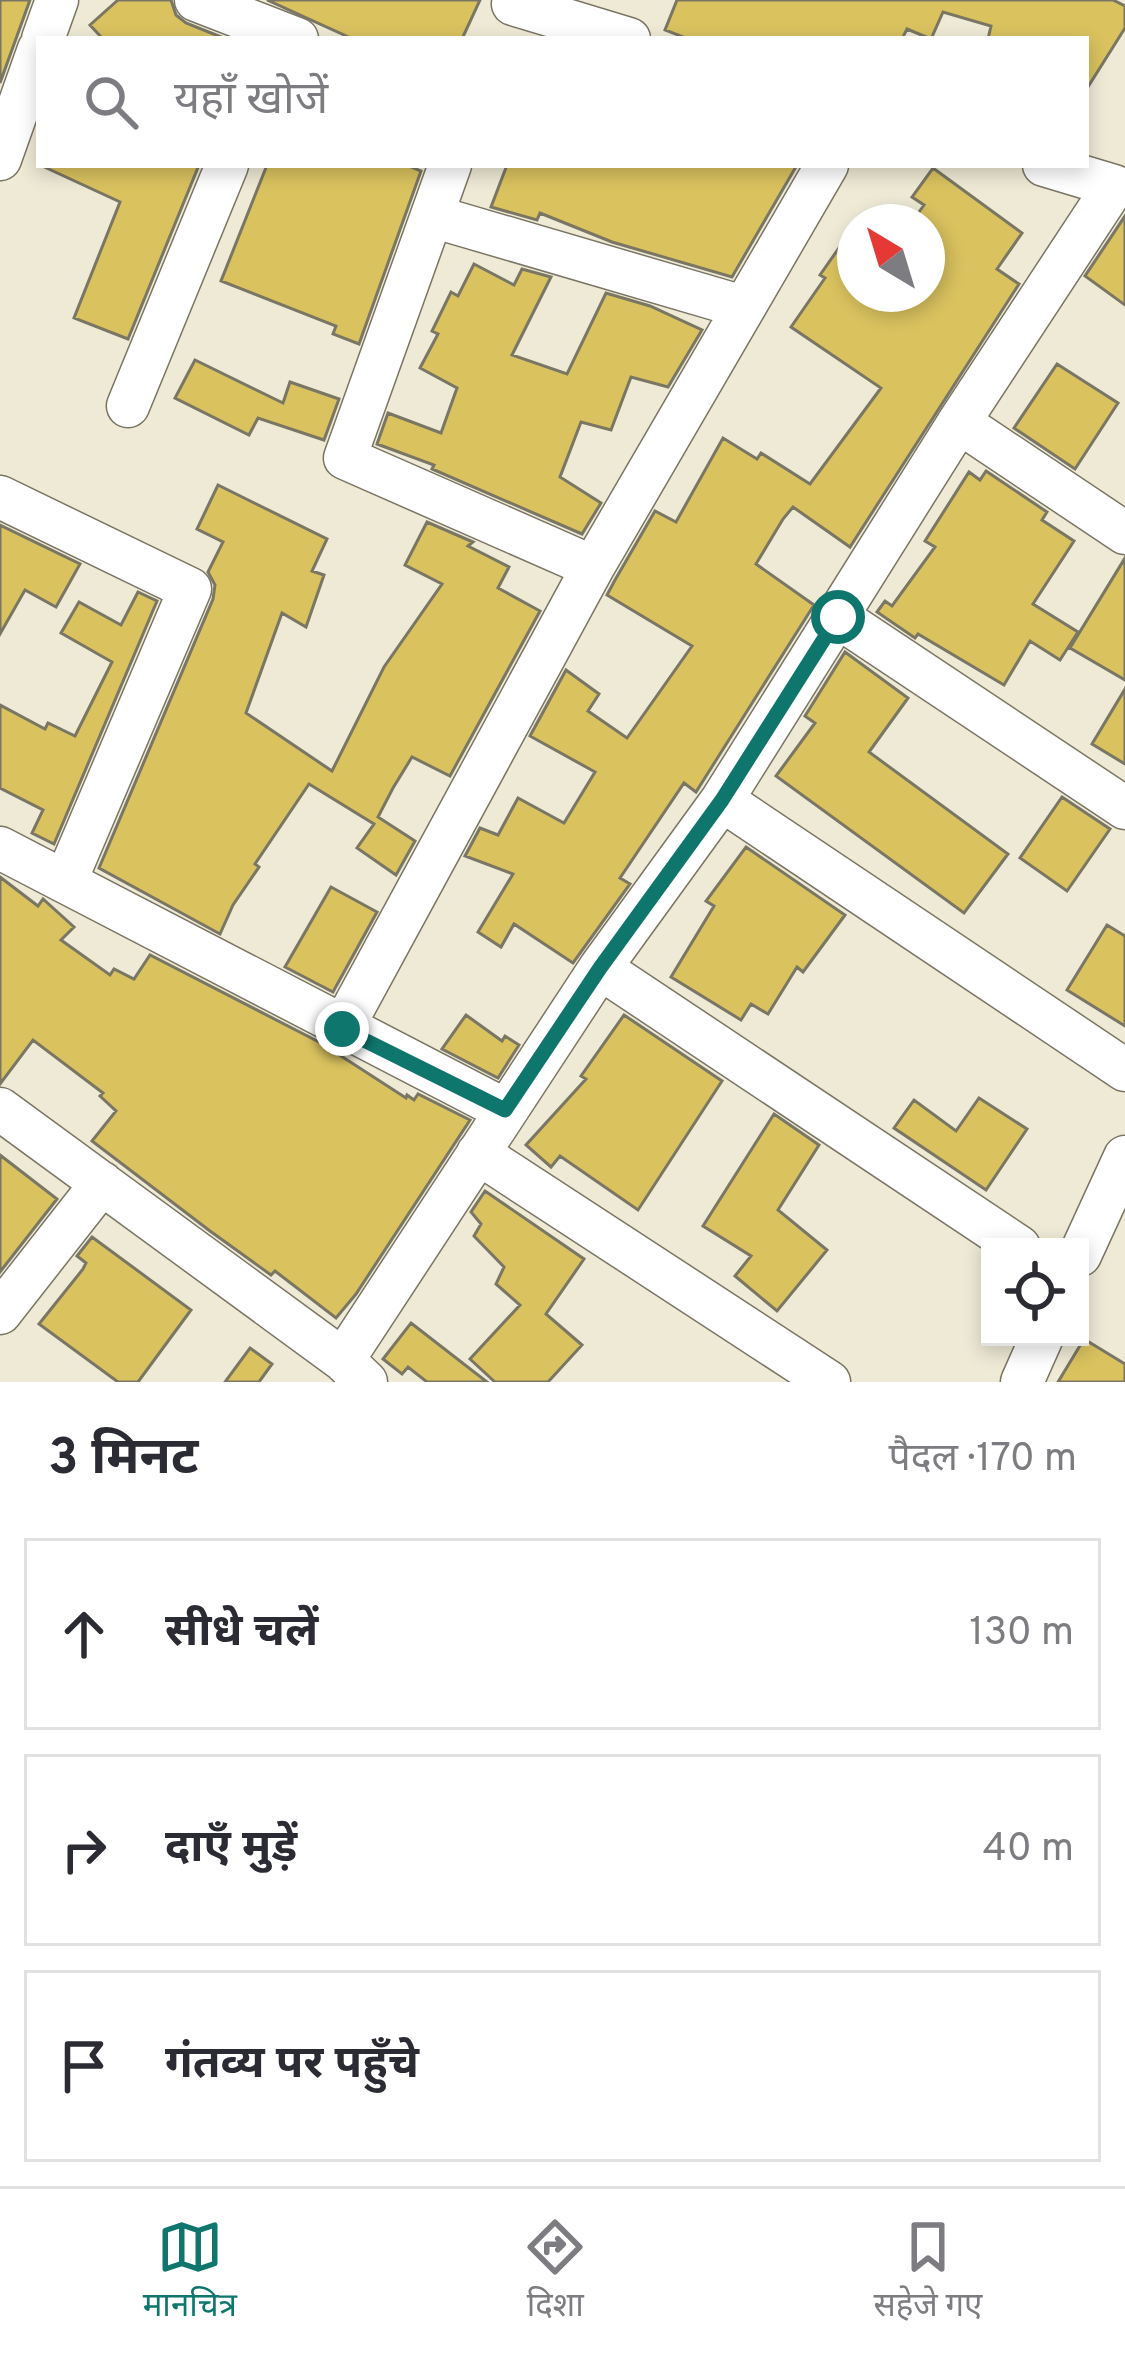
<!DOCTYPE html>
<html lang="hi">
<meta charset="utf-8">
<style>
:root{--surface:#fff;--page:#f2f2f3;--text:#2b2b33;--muted:#7c7c81;--line:#e1e1e2;--accent:#0f766e}
body{margin:0;font-family:Overpass,"Noto Sans Devanagari",sans-serif;background:var(--page);color:var(--text)}
.controls{position:absolute;right:36px;bottom:36px;display:grid;overflow:hidden;border-radius:0px;box-shadow:0 6px 18px #0003}
.controls button{width:108px;height:108px;display:grid;place-items:center;padding:0;border:0;border-bottom:3px solid var(--line);background:var(--surface);color:var(--text);font:60px sans-serif}
.compass{position:absolute;left:837px;top:204px;width:108px;height:108px;border-radius:50%;background:var(--surface);box-shadow:0 6px 18px #0003;rotate:322deg}
.stop{position:absolute;width:36px;height:36px;margin:-27px;border:9px solid #0f766e;border-radius:50%;background:#fff}
.stop.end{background:#0f766e;border-color:#fff;box-shadow:0 3px 12px #0008}
.list{margin:0;padding:0;list-style:none}
h2{display:flex;justify-content:space-between;align-items:center;height:156px;margin:0;padding:0 48px;font-size:51px}
h2 small{font-size:39px;font-weight:400;color:var(--muted)}
.list li{display:grid;grid-template-columns:78px 1fr auto;gap:36px;align-items:center;box-sizing:border-box;height:192px;margin:0 24px 24px;padding:0 24px;border:3px solid var(--line);border-radius:0px}
.list b{display:block;font-size:45px;white-space:nowrap}
.list em{font-size:39px;font-style:normal;color:var(--muted)}
.icon{flex:none;width:66px;height:66px;fill:none;stroke:currentColor;stroke-width:2;stroke-linecap:round;stroke-linejoin:round}
.map{position:relative;flex:none;width:1125px;height:1382px;overflow:hidden}
.search{position:absolute;background:var(--surface);box-shadow:0 6px 18px #0003;left:36px;right:36px;top:36px;height:132px;display:flex;align-items:center;gap:30px;box-sizing:border-box;padding:0 42px;border-radius:0px;color:var(--muted);font-size:45px}
.sheet{height:804px;background:var(--surface)}
nav{display:flex;justify-content:space-around;align-items:center;box-sizing:border-box;height:168px;border-top:3px solid var(--line);background:var(--surface);font-size:33px;color:var(--muted)}
nav a{display:grid;justify-items:center;gap:6px}
nav .on{color:var(--accent)}
.map>svg:first-child{display:block}
</style>
<div class="map">
<svg width="1125" height="1382" viewBox="0 0 1125 1382">
<rect width="100%" height="100%" fill="#efead6"/>
<path fill="#dac25f" stroke="#7a7664" stroke-width="3" d="M 0,0 L 30,0 L 0,83 Z
M 118,0 L 171,0 L 176,15 L 186,23 L 226,39 L 103,39 L 90,25 Z
M 267,0 L 480,0 L 462,39 L 353,39 Z
M 677,0 L 1113,0 L 1125,6 L 1125,28 L 1086,90 L 1086,39 L 988,39 L 991,26 L 943,12 L 931,39 L 907,29 L 902,39 L 688,39 L 665,30 Z
M 40,165 L 199,165 L 128,339 L 74,318 L 120,202 Z
M 267,165 L 407,165 L 421,171 L 359,344 L 333,334 L 336,326 L 221,281 Z
M 507,165 L 797,165 L 732,277 L 612,242 L 540,213 L 537,220 L 491,207 Z
M 933,168 L 1022,233 L 997,269 L 1019,284 L 850,547 L 793,507 L 783,519 L 756,564 L 814,605 L 696,792 L 684,783 L 620,878 L 630,884 L 573,963 L 514,924 L 501,947 L 478,932 L 513,874 L 465,856 L 480,828 L 498,835 L 518,798 L 564,823 L 595,772 L 530,736 L 566,670 L 599,694 L 588,711 L 627,738 L 692,646 L 607,595 L 615,580 L 655,511 L 676,522 L 723,438 L 757,459 L 761,453 L 810,484 L 881,388 L 791,327 L 825,278 L 820,275 L 855,225 L 855,294 L 927,294 L 927,222 L 912,222 L 924,205 L 912,197 Z
M 1125,216 L 1125,305 L 1085,276 Z
M 474,264 L 514,285 L 522,269 L 551,277 L 512,355 L 567,374 L 606,293 L 650,306 L 702,330 L 668,387 L 631,377 L 611,430 L 581,422 L 560,477 L 601,503 L 582,534 L 432,469 L 434,465 L 377,444 L 388,413 L 441,433 L 457,388 L 420,368 L 438,334 L 432,331 L 451,292 L 458,296 Z
M 195,360 L 283,403 L 290,382 L 339,399 L 324,440 L 258,418 L 249,435 L 175,398 Z
M 1057,364 L 1118,403 L 1075,469 L 1014,428 Z
M 986,471 L 1047,512 L 1042,520 L 1074,541 L 1033,604 L 1078,632 L 1060,660 L 1030,641 L 1004,685 L 918,634 L 915,638 L 877,612 L 885,601 L 892,606 L 935,547 L 925,541 L 969,472 L 980,480 Z
M 218,485 L 327,539 L 312,571 L 324,575 L 306,627 L 282,613 L 246,713 L 332,771 L 384,667 L 442,584 L 405,565 L 427,522 L 473,542 L 468,546 L 509,567 L 498,588 L 540,611 L 450,776 L 412,757 L 393,788 L 378,817 L 415,841 L 396,875 L 357,848 L 374,824 L 309,784 L 255,864 L 259,867 L 233,905 L 220,934 L 99,868 L 213,599 L 215,585 L 208,572 L 223,542 L 197,529 Z
M 0,525 L 80,564 L 56,607 L 25,590 L 0,634 Z
M 1125,558 L 1125,680 L 1070,648 Z
M 138,592 L 157,601 L 54,844 L 32,833 L 43,810 L 0,788 L 0,705 L 45,729 L 48,723 L 75,736 L 112,662 L 61,633 L 79,602 L 121,625 Z
M 845,652 L 908,698 L 869,752 L 1008,854 L 964,913 L 776,776 L 815,723 L 805,716 Z
M 1125,689 L 1125,764 L 1092,744 Z
M 1062,797 L 1110,829 L 1067,891 L 1020,858 Z
M 746,847 L 845,915 L 803,972 L 797,967 L 768,1014 L 751,1004 L 741,1020 L 671,977 L 714,906 L 706,901 Z
M 0,877 L 38,906 L 43,899 L 74,927 L 61,940 L 110,975 L 114,969 L 134,979 L 150,955 L 321,1043 L 406,1098 L 407,1095 L 414,1100 L 418,1094 L 470,1120 L 356,1294 L 336,1318 L 275,1271 L 271,1275 L 210,1231 L 92,1141 L 116,1111 L 100,1096 L 103,1093 L 33,1040 L 0,1084 Z
M 331,887 L 377,912 L 333,992 L 285,967 Z
M 1107,925 L 1125,936 L 1125,1026 L 1067,990 Z
M 466,1015 L 502,1041 L 505,1036 L 519,1045 L 498,1078 L 442,1049 Z
M 624,1015 L 722,1081 L 638,1210 L 560,1156 L 551,1167 L 526,1145 L 586,1079 L 581,1076 Z
M 979,1098 L 1027,1129 L 986,1190 L 894,1128 L 914,1100 L 956,1131 Z
M 774,1114 L 819,1145 L 778,1210 L 827,1250 L 777,1311 L 735,1276 L 751,1256 L 703,1226 Z
M 0,1155 L 57,1199 L 0,1272 Z
M 485,1191 L 584,1259 L 546,1314 L 582,1345 L 548,1382 L 495,1382 L 470,1359 L 520,1305 L 496,1284 L 504,1267 L 474,1236 L 481,1224 L 471,1212 Z
M 92,1237 L 191,1310 L 138,1382 L 118,1382 L 39,1324 L 83,1269 L 86,1263 L 77,1256 Z
M 411,1323 L 487,1382 L 427,1382 L 408,1367 L 402,1374 L 383,1359 Z
M 1084,1339 L 1125,1364 L 1125,1382 L 1058,1382 Z
M 250,1348 L 272,1364 L 259,1382 L 225,1382 Z"/>
<g fill="none" stroke-linecap="round" stroke-linejoin="round">
<defs>
<path id="minor" d="M 196,0 L 297,39
M 514,0 L 513,4 L 629,39
M 43,39 L 57,0
M 0,159 L 39,49
M 450,165 L 345,458 L 593,567 L 827,165
M 432,216 L 743,307
M 128,406 L 227,165
M 959,422 L 1125,533
M 0,497 L 190,589 L 66,880
M 838,617 L 1125,808
M 722,800 L 1125,1070
M 0,848 L 505,1110
M 600,968 L 1019,1247
M 342,1029 L 593,567
M 0,1109 L 343,1360 L 366,1382
M 478,1153 L 829,1382
M 1080,1255 L 1125,1157
M 0,1313 L 102,1183
M 343,1360 L 600,968 L 722,800 L 959,422 L 1114,186 L 1044,165
M 1022,1382 L 1042,1337"/>
</defs>
<use href="#minor" stroke="#7a7563" stroke-width="45"/>
<use href="#minor" stroke="#fff" stroke-width="42"/>
</g>
<g fill="none" stroke-linecap="round" stroke-linejoin="round">
<path stroke="#0f766e" stroke-width="15" d="M 342,1029 L 505,1110 L 600,968 L 722,800 L 838,617"/>
</g>
</svg>
<div class="controls">
<button><svg class="icon" aria-label="locate" viewBox="0 0 24 24"><circle cx="12" cy="12" r="6"/><path d="M12 2v4M12 18v4M2 12h4M18 12h4"/></svg></button>
</div>
<svg class="compass" viewBox="-18 -18 36 36"><path d="M0-13l5 13h-10z" fill="#e53935"/><path d="M0 13l5-13h-10z" fill="#7c7c81"/></svg>
<div class="stop" style="left:838px;top:617px"></div>
<div class="stop end" style="left:342px;top:1029px"></div>
<div class="search"><svg class="icon" aria-label="search" viewBox="0 0 24 24"><circle cx="10" cy="10" r="6"/><path d="M15 15l6 6"/></svg>यहाँ खोजें</div>
</div>
<section class="sheet">
<h2>3 मिनट<small>पैदल · 170 m</small></h2>
<ul class="list">
<li><svg class="icon" aria-label="ahead" viewBox="0 0 24 24"><path d="M12 20V5M6 11l6-6 6 6"/></svg><div><b>सीधे चलें</b></div><em>130 m</em></li>
<li><svg class="icon" aria-label="right" viewBox="0 0 24 24"><path d="M7 20v-9h11M14 6l5 5-5 5"/></svg><div><b>दाएँ मुड़ें</b></div><em>40 m</em></li>
<li><svg class="icon" aria-label="arrive" viewBox="0 0 24 24"><path d="M6 21V4h12l-3 4 3 4H6"/></svg><div><b>गंतव्य पर पहुँचे</b></div></li>
</ul>
</section>
<nav>
<a class="on"><svg class="icon" aria-label="map" viewBox="0 0 24 24"><path d="M3 6l6-2 6 2 6-2v14l-6 2-6-2-6 2zM9 4v14M15 6v14"/></svg>मानचित्र</a>
<a><svg class="icon" aria-label="directions" viewBox="0 0 24 24"><path d="M12 3l9 9-9 9-9-9zM9 14v-3h6M13 9l2 2-2 2"/></svg>दिशा</a>
<a><svg class="icon" aria-label="saved" viewBox="0 0 24 24"><path d="M7 4h10v16l-5-4-5 4z"/></svg>सहेजे गए</a>
</nav>
